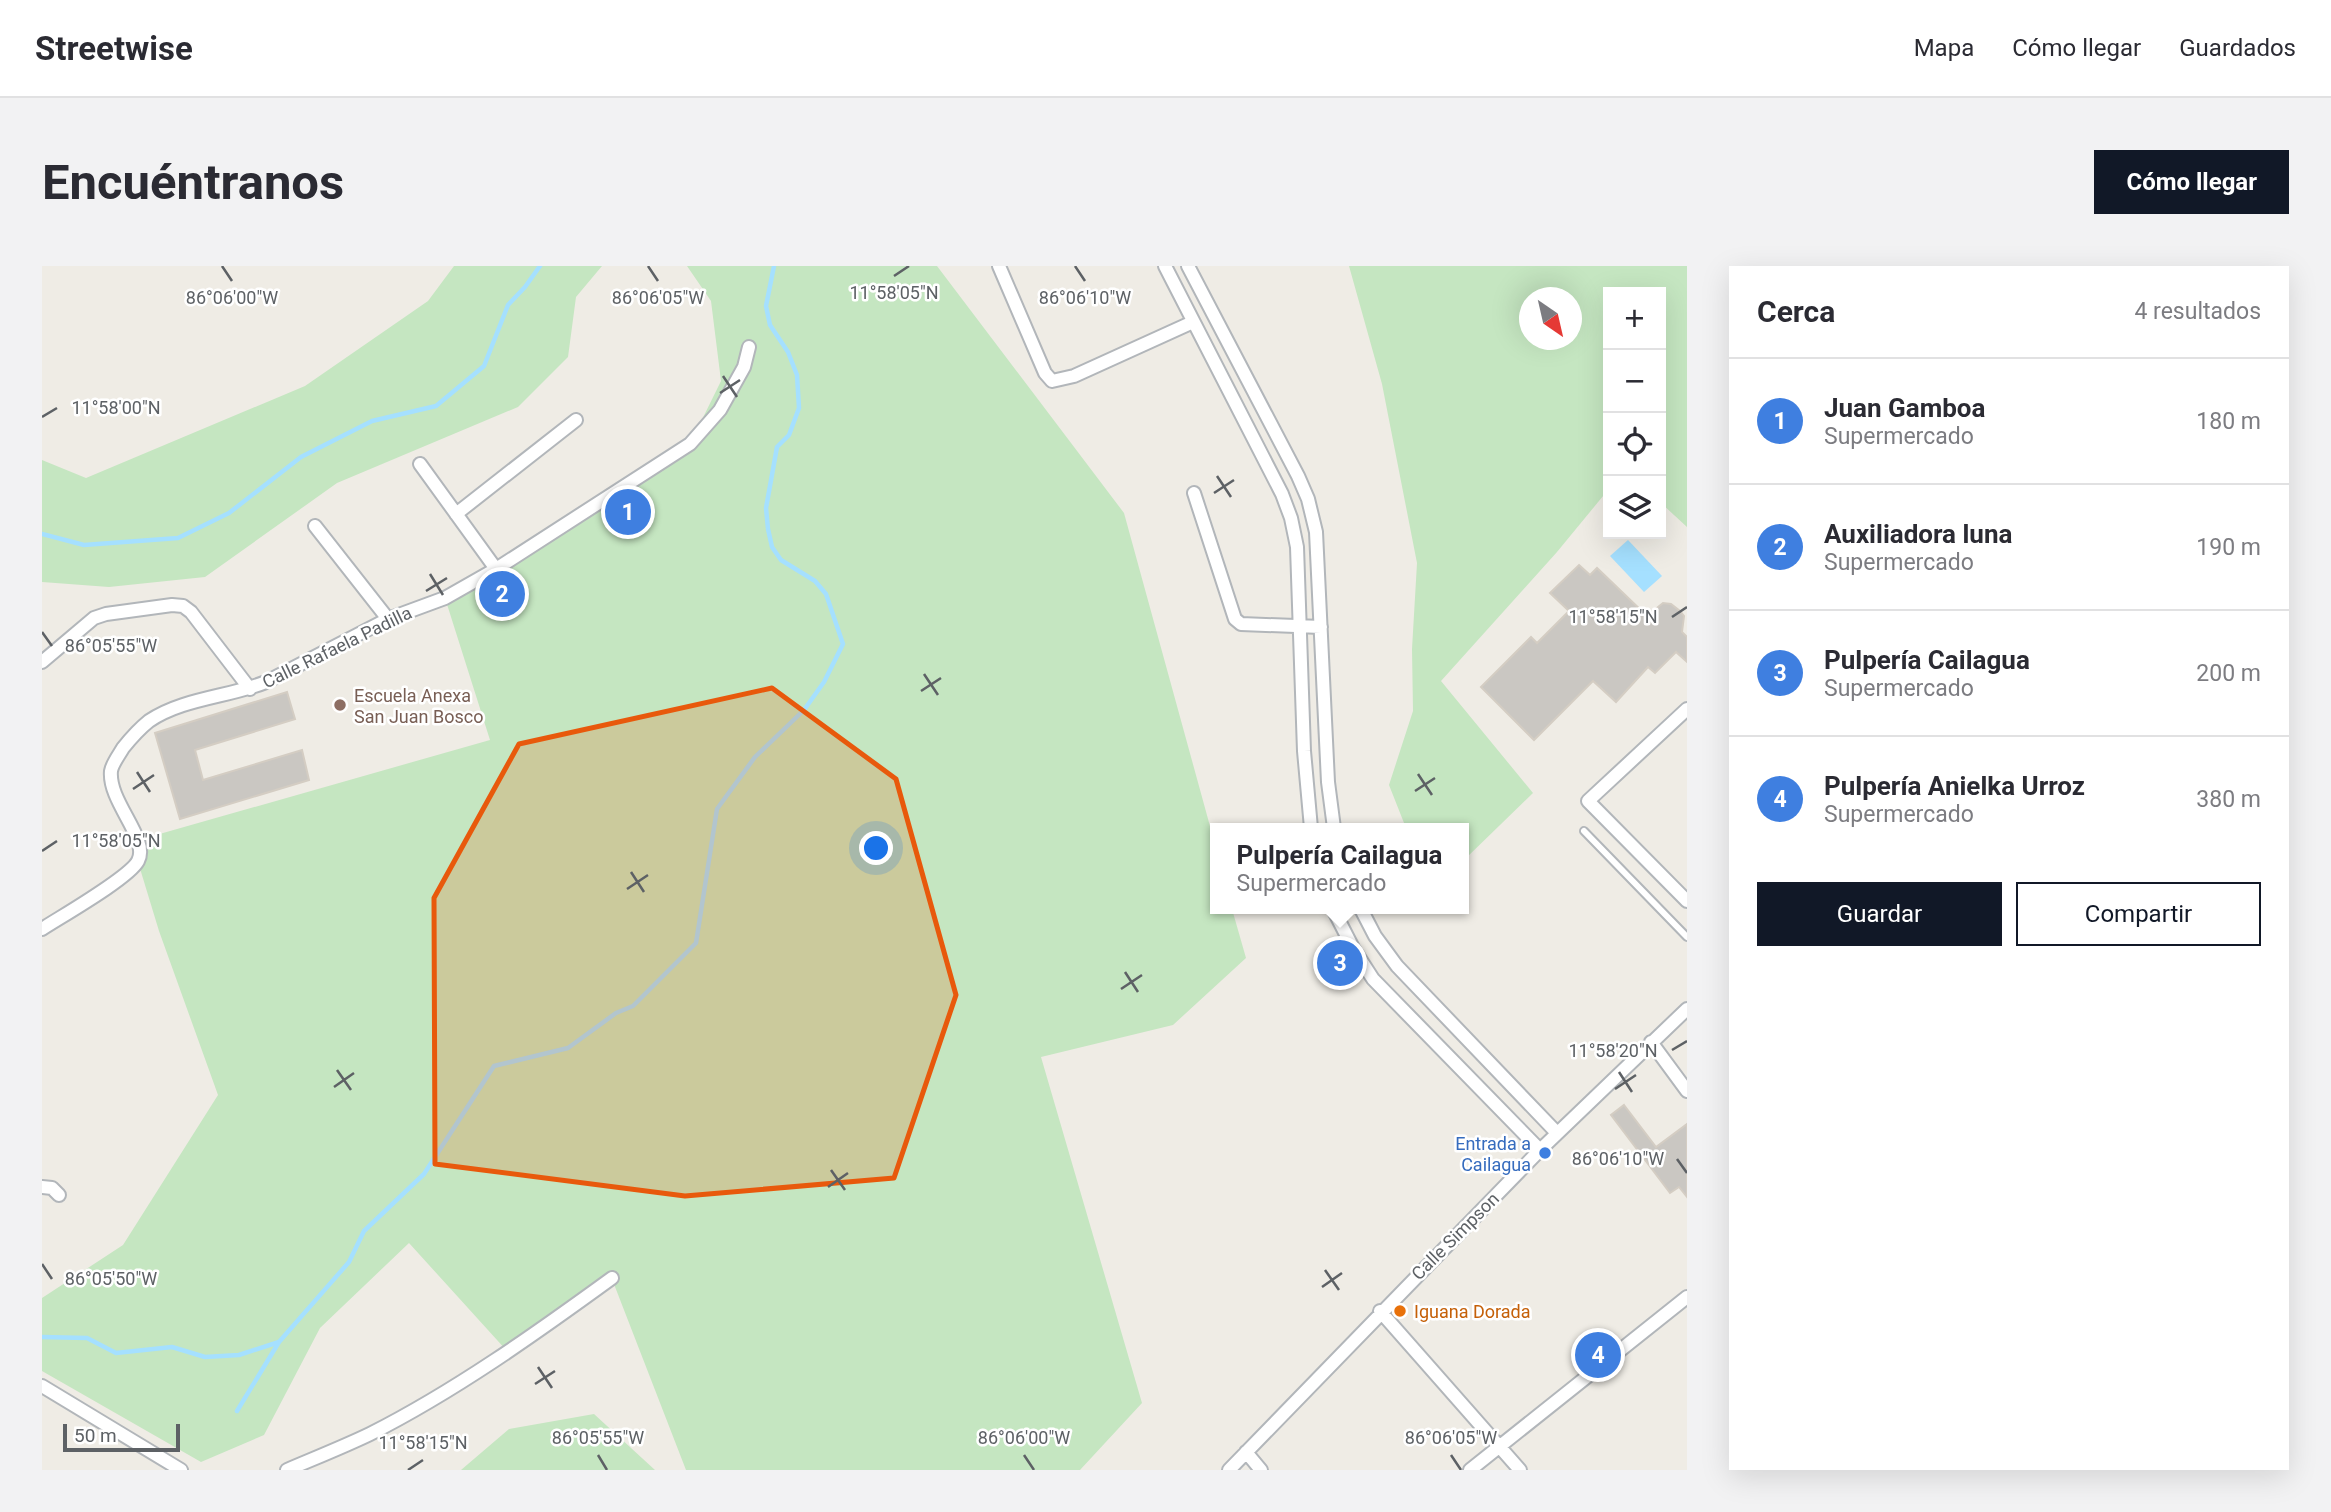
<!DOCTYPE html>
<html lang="es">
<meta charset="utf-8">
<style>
:root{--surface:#fff;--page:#f2f2f3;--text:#2b2b33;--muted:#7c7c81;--line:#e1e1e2;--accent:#111827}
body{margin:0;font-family:Roboto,sans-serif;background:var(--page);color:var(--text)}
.controls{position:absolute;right:21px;top:21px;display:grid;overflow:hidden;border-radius:0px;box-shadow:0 7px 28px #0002}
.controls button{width:63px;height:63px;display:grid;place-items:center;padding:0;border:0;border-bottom:2px solid var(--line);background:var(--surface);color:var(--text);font:35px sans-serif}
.compass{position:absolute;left:1477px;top:21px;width:63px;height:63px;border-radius:50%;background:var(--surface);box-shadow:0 7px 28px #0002;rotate:146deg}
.scale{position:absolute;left:21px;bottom:18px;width:117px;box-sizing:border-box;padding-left:7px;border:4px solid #5d6165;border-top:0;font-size:19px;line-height:24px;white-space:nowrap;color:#5d6165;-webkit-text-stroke:5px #fff;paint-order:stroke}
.you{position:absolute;left:835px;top:583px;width:24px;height:24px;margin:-18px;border:5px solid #fff;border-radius:50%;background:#1a73e8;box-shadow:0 0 0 10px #1a73e833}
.badge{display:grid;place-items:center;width:46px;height:46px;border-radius:50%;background:var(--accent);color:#fff;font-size:23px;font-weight:700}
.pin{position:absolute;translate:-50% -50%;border:4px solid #fff;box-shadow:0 2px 7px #0006}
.popup{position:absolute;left:1168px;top:557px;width:259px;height:91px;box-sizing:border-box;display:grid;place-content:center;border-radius:0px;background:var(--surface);filter:drop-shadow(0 2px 5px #0005);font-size:23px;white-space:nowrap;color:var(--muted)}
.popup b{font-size:26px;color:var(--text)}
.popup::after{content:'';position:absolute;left:50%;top:100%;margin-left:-14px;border:14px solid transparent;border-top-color:var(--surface)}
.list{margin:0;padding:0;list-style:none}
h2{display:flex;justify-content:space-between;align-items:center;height:91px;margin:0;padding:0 28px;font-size:30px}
h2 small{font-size:23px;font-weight:400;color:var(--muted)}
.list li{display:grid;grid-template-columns:46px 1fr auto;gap:21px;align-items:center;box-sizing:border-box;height:126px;padding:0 28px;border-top:2px solid var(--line)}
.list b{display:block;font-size:26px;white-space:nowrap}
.list p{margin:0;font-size:23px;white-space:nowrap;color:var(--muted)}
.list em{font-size:23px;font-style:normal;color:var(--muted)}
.actions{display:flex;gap:14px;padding:21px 28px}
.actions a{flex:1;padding:16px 0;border:2px solid var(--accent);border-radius:0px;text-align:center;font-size:24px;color:var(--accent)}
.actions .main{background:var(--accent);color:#fff}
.icon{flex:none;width:38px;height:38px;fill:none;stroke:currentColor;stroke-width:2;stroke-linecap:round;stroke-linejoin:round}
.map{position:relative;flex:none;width:1645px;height:1204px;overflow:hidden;border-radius:0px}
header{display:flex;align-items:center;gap:42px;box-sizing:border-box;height:98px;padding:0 35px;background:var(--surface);border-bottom:2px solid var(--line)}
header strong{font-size:33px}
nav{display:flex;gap:38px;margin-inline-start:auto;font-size:24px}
.intro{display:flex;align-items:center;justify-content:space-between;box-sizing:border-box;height:168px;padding:0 42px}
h1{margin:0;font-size:49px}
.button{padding:18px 32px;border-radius:0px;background:var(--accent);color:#fff;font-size:24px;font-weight:700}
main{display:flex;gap:42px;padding:0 42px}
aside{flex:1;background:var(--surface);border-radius:0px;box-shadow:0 7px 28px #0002}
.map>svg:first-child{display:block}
</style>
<header>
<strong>Streetwise</strong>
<nav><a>Mapa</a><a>Cómo llegar</a><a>Guardados</a></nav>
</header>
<div class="intro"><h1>Encuéntranos</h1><a class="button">Cómo llegar</a></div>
<main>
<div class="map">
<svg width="1645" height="1204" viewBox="0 0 1645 1204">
<rect width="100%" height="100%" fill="#efece5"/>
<path fill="#c5e6c1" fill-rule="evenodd" d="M 412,0 L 560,0 L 534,31 L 526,91 L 476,141 L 295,217 L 163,311 L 67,321 L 0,316 L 0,194 L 44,212 L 263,120 L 386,35 Z
M 645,0 L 895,0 L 1082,247 L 1174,582 L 1174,643 L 1190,643 L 1204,692 L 1131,759 L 999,791 L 1100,1137 L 1038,1204 L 644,1204 L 570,1013 L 465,1085 L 367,977 L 278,1062 L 222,1169 L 159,1196 L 0,1105 L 0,1032 L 81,979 L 176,829 L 117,665 L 96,596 L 99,584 L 114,569 L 448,474 L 403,332 L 648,178 L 679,115 L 669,35 Z
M 1307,0 L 1645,0 L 1645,261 L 1619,237 L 1619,26 L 1566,26 L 1566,224 L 1515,286 L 1399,415 L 1491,527 L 1422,594 L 1422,562 L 1364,562 L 1347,519 L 1371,445 L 1370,383 L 1375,297 L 1340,118 ZM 1488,32 L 1530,32 L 1530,74 L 1488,74 Z
M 552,1148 L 613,1204 L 419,1204 L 467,1163 Z"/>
<path fill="#a5e0ff" d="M 1586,274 L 1620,310 L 1602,326 L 1568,290 Z"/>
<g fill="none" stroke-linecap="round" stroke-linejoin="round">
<path stroke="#a5e0ff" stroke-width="4.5" d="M 0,268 L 42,279 L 136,272 L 187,247 L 259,191 L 330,155 L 394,140 L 442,100 L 466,39 L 483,21 L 498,0
M 0,1071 L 45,1072 L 74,1087 L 130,1081 L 163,1091 L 197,1089 L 237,1076
M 195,1145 L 237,1076 L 307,996 L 322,965 L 382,908 L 452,800 L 526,782 L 574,747 L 591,740 L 654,677 L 675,543 L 713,491 L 762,444 L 782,416 L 801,378 L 784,328 L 773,315 L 739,294 L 730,281 L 726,263 L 724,242 L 735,181 L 747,169 L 757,142 L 755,109 L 746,86 L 728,59 L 724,40 L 732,0"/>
</g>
<path fill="#cac7c2" stroke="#d4cdc3" stroke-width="2" d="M 1537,299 L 1548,309 L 1555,302 L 1605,350 L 1621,337 L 1629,338 L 1638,345 L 1642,350 L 1640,366 L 1645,371 L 1645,396 L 1634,386 L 1613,407 L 1606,401 L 1574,436 L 1551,415 L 1492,474 L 1439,421 L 1489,371 L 1495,377 L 1527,345 L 1508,327 Z
M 245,426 L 253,453 L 153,484 L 161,514 L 260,484 L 267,514 L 138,553 L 113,467 Z
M 1582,839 L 1614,881 L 1645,858 L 1645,931 L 1637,921 L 1628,927 L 1569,849 Z"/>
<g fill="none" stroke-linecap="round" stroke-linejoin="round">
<defs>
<path id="service" d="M 1542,565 L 1645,671"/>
<path id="minor" d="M 957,0 L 1003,107 L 1010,115 L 1032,110 L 1151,56
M 1123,0 L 1240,228 L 1249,252 L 1255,281 L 1262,485 L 1269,562
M 1146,0 L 1256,210 L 1266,233 L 1274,266 L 1286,516 L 1292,562
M 378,198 L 454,303
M 1152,227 L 1193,353 L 1199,358 L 1279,361
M 414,248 L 534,154
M 273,260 L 346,353
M 0,396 L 52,352 L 64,348 L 130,339 L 141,340 L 149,346 L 208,423
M 1645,443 L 1546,535 L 1645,635
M 1291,643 L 1311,682 L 1331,713 L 1498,884
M 1319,643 L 1333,670 L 1355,700 L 1515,867
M 0,663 C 20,650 87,612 96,595 C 108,573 66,536 69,505 C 70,498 77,489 81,482 C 89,472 97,463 107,455 C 141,432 187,431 224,416 L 346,353 L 403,332 L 454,303 L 648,178 L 678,144 L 702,101 L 707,81
M 1609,776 L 1645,825
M 0,921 L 10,922 L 17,929
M 1338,1045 L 1478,1204
M 0,1120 L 139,1204
M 1204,1186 L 1219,1204
M 245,1204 C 273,1192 301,1181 328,1168 C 413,1125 493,1068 570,1012
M 1187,1204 L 1498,884 L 1645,743
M 1428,1204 L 1645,1031"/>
</defs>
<use href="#service" stroke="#b2b6ba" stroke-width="10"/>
<use href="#minor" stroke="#b2b6ba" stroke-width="16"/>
<use href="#service" stroke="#fff" stroke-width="6"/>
<use href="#minor" stroke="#fff" stroke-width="12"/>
</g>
<path fill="#e8590c" fill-opacity="0.2" stroke="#e8590c" stroke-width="5" stroke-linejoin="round" d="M 730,422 L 854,513 L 914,729 L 852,912 L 643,930 L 393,898 L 392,632 L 477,478 Z"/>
<path fill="none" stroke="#5d6165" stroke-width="2.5" d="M 180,0 L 190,15M 606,0 L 616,15M 1033,0 L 1043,15M 852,10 L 867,0M 681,110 L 695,131M 678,127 L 698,114M 0,151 L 15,142M 1175,210 L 1189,231M 1172,227 L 1192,214M 388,308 L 401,329M 384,325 L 405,312M 1630,351 L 1645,341M 0,366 L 10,380M 882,408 L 896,429M 879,425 L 899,412M 95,506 L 108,526M 1376,508 L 1390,529M 91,523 L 112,509M 1373,525 L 1393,512M 0,585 L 15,575M 589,606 L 602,626M 585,623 L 606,609M 1083,706 L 1096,726M 1079,723 L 1100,709M 1630,784 L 1645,775M 295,804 L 309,824M 1577,806 L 1590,826M 292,821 L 312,807M 1573,823 L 1594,809M 1635,893 L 1645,907M 789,904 L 803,924M 786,921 L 806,907M 0,998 L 10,1013M 1283,1004 L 1297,1024M 1280,1021 L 1300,1007M 496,1101 L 510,1122M 493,1118 L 513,1105M 556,1189 L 565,1204M 982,1189 L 992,1204M 1409,1189 L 1419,1204M 366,1204 L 381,1194"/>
<circle fill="#8d6e63" stroke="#fff" stroke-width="2.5" cx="298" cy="439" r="7"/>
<circle fill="#3f7fe0" stroke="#fff" stroke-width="2.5" cx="1503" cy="887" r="7"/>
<circle fill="#e8710a" stroke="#fff" stroke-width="2.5" cx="1358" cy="1045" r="7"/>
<g text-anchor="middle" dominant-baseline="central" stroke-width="5" stroke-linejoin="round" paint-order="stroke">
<g font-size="18" fill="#5d6165" stroke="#fff">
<text transform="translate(295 381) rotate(-26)">Calle Rafaela Padilla</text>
<text transform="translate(1413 970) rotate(-45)">Calle Simpson</text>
</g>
<g font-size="18" fill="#785e54" stroke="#fff" text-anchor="start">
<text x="312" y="429">Escuela Anexa<tspan x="312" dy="21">San Juan Bosco</tspan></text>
</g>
<g font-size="18" fill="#366cbe" stroke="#fff" text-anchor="end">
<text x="1489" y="877">Entrada a<tspan x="1489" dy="21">Cailagua</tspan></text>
</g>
<g font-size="18" fill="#c56008" stroke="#fff" text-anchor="start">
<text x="1372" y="1045">Iguana Dorada</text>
</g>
</g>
<g font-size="18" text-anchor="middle" fill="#5d6165" stroke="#fff" stroke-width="5" stroke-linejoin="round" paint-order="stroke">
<text x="852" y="33">11°58'05"N</text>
<text x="190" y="38">86°06'00"W</text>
<text x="616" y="38">86°06'05"W</text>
<text x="1043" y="38">86°06'10"W</text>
<text x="74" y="148">11°58'00"N</text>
<text x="1571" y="357">11°58'15"N</text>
<text x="69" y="386">86°05'55"W</text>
<text x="74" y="581">11°58'05"N</text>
<text x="1571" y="791">11°58'20"N</text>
<text x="1576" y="899">86°06'10"W</text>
<text x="69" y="1019">86°05'50"W</text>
<text x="556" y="1178">86°05'55"W</text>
<text x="982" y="1178">86°06'00"W</text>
<text x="1409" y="1178">86°06'05"W</text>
<text x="381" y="1183">11°58'15"N</text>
</g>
</svg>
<div class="controls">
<button>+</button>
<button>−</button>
<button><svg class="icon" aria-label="locate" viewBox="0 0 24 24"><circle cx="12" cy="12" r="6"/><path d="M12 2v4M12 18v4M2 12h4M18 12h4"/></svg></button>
<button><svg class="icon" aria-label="layers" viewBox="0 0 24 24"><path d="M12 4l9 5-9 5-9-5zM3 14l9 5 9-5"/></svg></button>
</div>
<svg class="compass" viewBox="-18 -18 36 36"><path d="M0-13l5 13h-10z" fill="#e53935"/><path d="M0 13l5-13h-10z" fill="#7c7c81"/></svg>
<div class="scale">50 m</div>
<div class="you"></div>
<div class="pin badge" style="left:586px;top:246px;background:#3f7fe0">1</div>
<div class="pin badge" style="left:460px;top:328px;background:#3f7fe0">2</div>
<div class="pin badge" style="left:1298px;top:697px;background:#3f7fe0">3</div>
<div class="popup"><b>Pulpería Cailagua</b>Supermercado</div>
<div class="pin badge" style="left:1556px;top:1089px;background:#3f7fe0">4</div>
</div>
<aside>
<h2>Cerca<small>4 resultados</small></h2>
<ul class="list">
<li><span class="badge" style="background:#3f7fe0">1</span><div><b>Juan Gamboa</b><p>Supermercado</p></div><em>180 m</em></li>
<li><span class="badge" style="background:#3f7fe0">2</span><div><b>Auxiliadora luna</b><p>Supermercado</p></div><em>190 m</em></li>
<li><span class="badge" style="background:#3f7fe0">3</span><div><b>Pulpería Cailagua</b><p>Supermercado</p></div><em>200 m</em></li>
<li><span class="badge" style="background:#3f7fe0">4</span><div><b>Pulpería Anielka Urroz</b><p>Supermercado</p></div><em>380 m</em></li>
</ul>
<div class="actions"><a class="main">Guardar</a><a>Compartir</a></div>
</aside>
</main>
